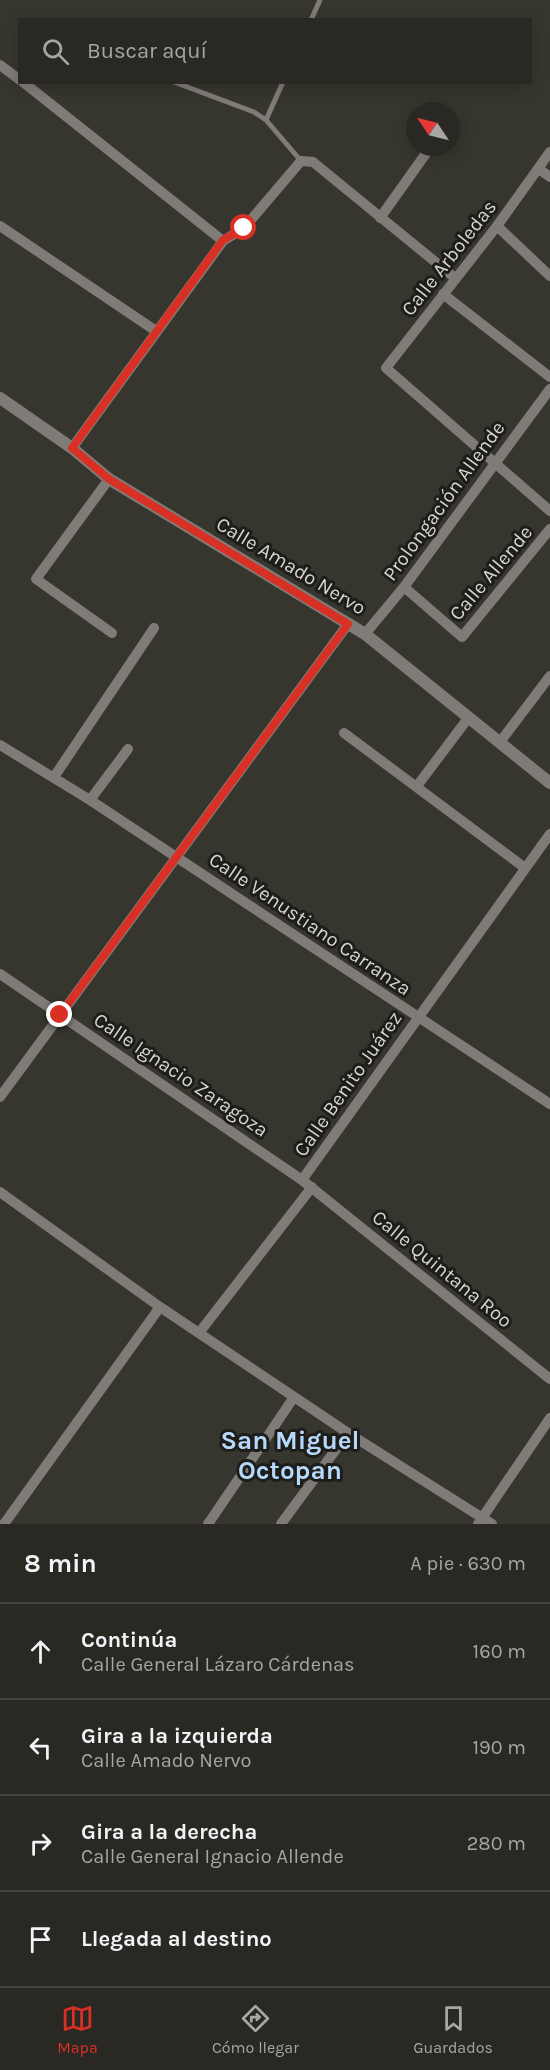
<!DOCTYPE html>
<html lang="es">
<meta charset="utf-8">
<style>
:root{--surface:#292822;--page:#35342f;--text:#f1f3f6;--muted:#a5a6a5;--line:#454440;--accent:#d93025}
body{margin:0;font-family:Karla,sans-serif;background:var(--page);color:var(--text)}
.compass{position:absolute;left:406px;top:102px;width:54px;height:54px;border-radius:50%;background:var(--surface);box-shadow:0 3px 15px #0003;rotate:305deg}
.stop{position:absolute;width:18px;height:18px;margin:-14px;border:4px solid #d93025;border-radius:50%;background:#fff}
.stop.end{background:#d93025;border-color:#fff;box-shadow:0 2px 6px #0008}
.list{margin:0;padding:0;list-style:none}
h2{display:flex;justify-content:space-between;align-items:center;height:78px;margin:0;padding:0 24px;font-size:26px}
h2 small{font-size:20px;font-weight:400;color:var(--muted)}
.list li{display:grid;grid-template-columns:39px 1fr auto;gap:18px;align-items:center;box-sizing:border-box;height:96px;padding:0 24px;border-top:2px solid var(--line)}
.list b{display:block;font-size:22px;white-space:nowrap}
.list p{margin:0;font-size:20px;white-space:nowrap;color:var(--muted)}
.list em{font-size:20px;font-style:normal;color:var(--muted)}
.icon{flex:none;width:33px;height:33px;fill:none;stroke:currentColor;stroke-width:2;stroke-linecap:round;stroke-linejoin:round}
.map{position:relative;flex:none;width:550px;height:1524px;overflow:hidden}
.search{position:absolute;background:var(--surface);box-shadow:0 3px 15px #0003;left:18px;right:18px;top:18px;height:66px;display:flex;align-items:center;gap:15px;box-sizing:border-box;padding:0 21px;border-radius:0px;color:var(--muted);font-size:22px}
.sheet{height:462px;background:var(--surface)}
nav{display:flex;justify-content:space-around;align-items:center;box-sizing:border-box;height:84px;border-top:2px solid var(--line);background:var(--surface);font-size:16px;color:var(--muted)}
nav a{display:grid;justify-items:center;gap:3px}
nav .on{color:var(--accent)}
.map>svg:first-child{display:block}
</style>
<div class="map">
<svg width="550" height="1524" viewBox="0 0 550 1524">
<rect width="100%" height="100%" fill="#37362e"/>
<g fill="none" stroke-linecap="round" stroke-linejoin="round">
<path stroke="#7f7c78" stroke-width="5" d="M 311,20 L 320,0
M 174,82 L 254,112 L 266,120 L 301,161
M 266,120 L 283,82"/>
<path stroke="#7f7c78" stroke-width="10" d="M 0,65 L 20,80
M 23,82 L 223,241
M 550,152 L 497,226 L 386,368 L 550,511
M 539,169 L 550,177
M 380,218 L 427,152
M 0,226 L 156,331
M 497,226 L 550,276
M 443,294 L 550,377
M 72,448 L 223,241 L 244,228 L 301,161 L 313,162 L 455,278
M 109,479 L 36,579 L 112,633
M 404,587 L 462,637 L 550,529
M 365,634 L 404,587 L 550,389
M 344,733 L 525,868
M 500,742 L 550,676
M 0,745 L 90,800 L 550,1104
M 54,777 L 154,628
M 417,786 L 469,717
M 90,800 L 128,749
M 0,974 L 302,1180 L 550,1379
M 0,1097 L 348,624
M 302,1180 L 550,834
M 0,1192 L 160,1307 L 348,1433 L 492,1524
M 199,1333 L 312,1187
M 4,1524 L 160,1307
M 208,1524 L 294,1397
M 281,1524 L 348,1433
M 478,1524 L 550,1418"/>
<path stroke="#7f7c78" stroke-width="12" d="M 0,398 L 72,448 L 109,479 L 365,634 L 550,783"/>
</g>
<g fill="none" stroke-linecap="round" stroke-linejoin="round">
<path stroke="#d93025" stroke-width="8" d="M 60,1015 L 348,624 L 109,479 L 72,448 L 223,240 L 244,228"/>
</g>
<g text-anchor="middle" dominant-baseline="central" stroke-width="6" stroke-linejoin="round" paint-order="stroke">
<g font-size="20" fill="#d6d5d0" stroke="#1e1d1a">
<text transform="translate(449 258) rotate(-52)">Calle Arboledas</text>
<text transform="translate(444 501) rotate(-54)">Prolongación Allende</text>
<text transform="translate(291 566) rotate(31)">Calle Amado Nervo</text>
<text transform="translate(491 573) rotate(-50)">Calle Allende</text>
<text transform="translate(310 924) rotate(34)">Calle Venustiano Carranza</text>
<text transform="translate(181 1075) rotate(34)">Calle Ignacio Zaragoza</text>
<text transform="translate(348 1084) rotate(-55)">Calle Benito Juárez</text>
<text transform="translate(442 1269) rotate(39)">Calle Quintana Roo</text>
</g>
<g font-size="26" font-weight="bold" fill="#b6d9fb" stroke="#1e1d1a">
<text x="290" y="1440">San Miguel<tspan x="290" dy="30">Octopan</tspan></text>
</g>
</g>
</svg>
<svg class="compass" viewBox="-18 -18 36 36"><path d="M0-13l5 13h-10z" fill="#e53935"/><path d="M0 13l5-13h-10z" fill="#a5a6a5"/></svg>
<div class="stop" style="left:244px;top:228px"></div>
<div class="stop end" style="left:60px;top:1015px"></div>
<div class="search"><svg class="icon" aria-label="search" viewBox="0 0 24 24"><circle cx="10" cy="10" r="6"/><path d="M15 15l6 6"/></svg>Buscar aquí</div>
</div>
<section class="sheet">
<h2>8 min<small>A pie · 630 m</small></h2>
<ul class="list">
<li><svg class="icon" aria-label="ahead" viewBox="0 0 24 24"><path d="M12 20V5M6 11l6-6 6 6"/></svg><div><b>Continúa</b><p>Calle General Lázaro Cárdenas</p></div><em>160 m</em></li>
<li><svg class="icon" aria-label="left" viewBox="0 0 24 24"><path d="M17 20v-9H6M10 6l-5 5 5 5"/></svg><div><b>Gira a la izquierda</b><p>Calle Amado Nervo</p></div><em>190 m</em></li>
<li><svg class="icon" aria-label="right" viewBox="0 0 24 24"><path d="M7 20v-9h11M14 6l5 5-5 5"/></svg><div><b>Gira a la derecha</b><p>Calle General Ignacio Allende</p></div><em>280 m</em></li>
<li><svg class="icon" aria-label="arrive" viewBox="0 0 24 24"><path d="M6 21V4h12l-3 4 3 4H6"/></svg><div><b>Llegada al destino</b></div></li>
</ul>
</section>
<nav>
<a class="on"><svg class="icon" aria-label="map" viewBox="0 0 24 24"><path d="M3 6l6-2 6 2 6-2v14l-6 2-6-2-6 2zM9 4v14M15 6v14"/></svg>Mapa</a>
<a><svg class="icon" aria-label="directions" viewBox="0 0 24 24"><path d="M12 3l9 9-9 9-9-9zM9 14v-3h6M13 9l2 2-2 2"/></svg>Cómo llegar</a>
<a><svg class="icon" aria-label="saved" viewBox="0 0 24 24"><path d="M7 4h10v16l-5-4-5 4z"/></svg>Guardados</a>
</nav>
